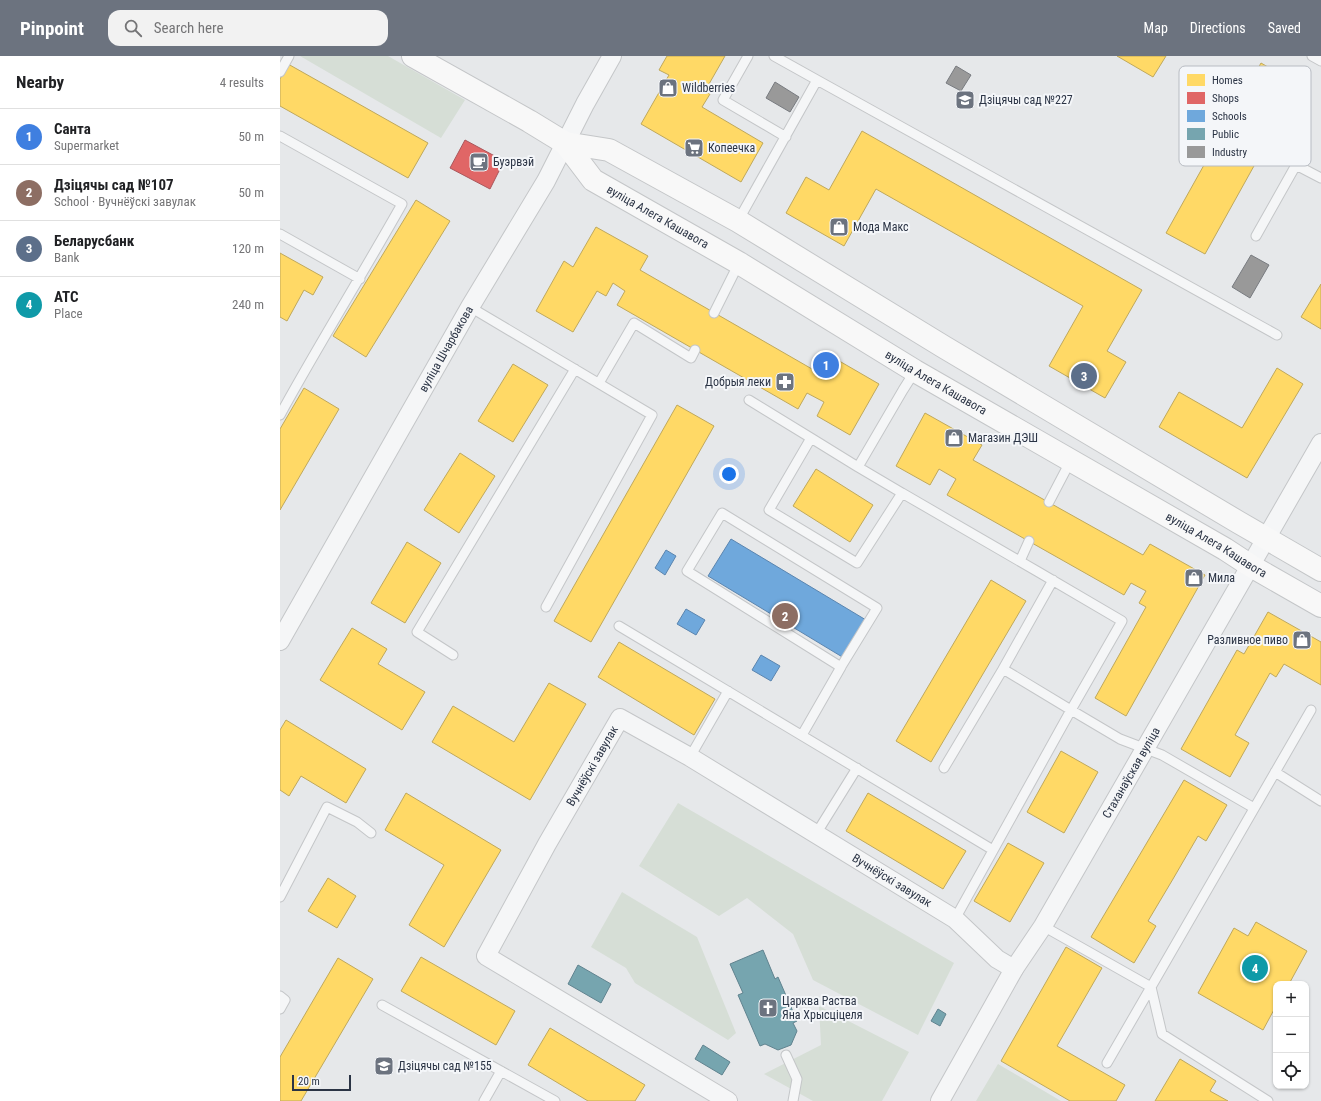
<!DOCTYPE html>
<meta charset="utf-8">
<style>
:root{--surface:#fff;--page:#f2f2f2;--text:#202124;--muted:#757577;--line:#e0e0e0;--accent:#6c737f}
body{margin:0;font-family:"Roboto Condensed",sans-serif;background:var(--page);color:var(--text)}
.controls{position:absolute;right:12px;bottom:12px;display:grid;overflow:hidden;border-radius:8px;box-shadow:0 1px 3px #0004}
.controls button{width:36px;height:36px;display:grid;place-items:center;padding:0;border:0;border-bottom:1px solid var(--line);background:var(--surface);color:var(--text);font:20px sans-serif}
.scale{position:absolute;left:12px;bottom:10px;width:59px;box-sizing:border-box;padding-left:4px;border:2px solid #2b3445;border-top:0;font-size:11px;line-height:14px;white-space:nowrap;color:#2b3445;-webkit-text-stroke:3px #f4f6f9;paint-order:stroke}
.you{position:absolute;left:449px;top:418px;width:14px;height:14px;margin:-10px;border:3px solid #fff;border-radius:50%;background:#1a73e8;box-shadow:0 0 0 6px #1a73e833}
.badge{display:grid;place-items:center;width:26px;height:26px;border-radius:50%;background:var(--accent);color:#fff;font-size:13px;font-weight:700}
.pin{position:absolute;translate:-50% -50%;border:2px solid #fff;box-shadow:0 1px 4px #0006}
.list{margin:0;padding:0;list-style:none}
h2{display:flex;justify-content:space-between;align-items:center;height:52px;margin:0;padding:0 16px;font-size:17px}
h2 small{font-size:13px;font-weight:400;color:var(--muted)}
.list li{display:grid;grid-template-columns:26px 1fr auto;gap:12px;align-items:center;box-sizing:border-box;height:56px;padding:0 16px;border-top:1px solid var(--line)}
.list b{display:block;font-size:15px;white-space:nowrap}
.list p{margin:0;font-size:13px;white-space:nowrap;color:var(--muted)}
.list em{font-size:13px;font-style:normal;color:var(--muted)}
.icon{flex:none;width:22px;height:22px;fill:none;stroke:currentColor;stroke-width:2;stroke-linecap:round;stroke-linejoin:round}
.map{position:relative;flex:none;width:1041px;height:1045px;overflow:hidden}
header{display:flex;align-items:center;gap:24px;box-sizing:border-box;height:56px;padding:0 20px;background:var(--accent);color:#fff}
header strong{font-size:19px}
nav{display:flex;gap:22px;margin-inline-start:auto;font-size:14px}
.search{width:280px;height:36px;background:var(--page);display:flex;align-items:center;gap:10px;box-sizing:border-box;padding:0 14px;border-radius:12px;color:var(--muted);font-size:15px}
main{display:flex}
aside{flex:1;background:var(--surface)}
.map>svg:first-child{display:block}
</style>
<header>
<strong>Pinpoint</strong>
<div class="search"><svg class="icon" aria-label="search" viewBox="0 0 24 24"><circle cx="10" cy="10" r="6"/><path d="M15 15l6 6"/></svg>Search here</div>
<nav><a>Map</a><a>Directions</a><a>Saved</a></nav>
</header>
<main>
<aside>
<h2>Nearby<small>4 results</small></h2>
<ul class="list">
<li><span class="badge" style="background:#3f7fe0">1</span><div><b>Санта</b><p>Supermarket</p></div><em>50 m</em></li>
<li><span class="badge" style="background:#8d6e63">2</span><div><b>Дзіцячы сад №107</b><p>School · Вучнёўскі завулак</p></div><em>50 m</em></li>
<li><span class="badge" style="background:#5c6f8a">3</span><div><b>Беларусбанк</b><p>Bank</p></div><em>120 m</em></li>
<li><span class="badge" style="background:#0f9aa8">4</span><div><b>АТС</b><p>Place</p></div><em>240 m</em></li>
</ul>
</aside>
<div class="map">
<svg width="1041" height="1045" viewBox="0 0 1041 1045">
<rect width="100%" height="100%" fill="#e6e8ea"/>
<path fill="#d6ded6" d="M 20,0 L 108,0 L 185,44 L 161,82 Z
M 398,747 L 674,907 L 638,979 L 533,924 L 513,878 L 467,842 L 439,860 L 359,810 Z
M 342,836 L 417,881 L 456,977 L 448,984 L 355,927 L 346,912 L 311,891 Z
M 539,950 L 629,996 L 602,1045 L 533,1045 L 484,1018 L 541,989 Z
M 718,1008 L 781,1045 L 696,1045 Z"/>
<path fill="#ffd966" stroke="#bfa85c" d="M 387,0 L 445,0 L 425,35 L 430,38 L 422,51 L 483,87 L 461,126 L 361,68 L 389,19 L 379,14 Z
M 837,0 L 886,0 L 873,21 Z
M 981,7 L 1019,29 L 925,198 L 886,177 Z
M 8,8 L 148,87 L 128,122 L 0,50 L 0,23 Z
M 582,75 L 862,234 L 827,295 L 846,306 L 825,342 L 769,310 L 803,250 L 596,133 L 564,190 L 506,157 L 526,121 L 549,134 Z
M 136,144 L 170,165 L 86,301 L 53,280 Z
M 316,171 L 368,200 L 360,214 L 532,313 L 542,295 L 599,328 L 570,379 L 537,360 L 544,346 L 527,337 L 518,353 L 337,249 L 345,235 L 333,227 L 326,240 L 317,235 L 293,276 L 256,255 L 284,205 L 293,211 Z
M 0,197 L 43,221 L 33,239 L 24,234 L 7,265 L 0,261 Z
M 1041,228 L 1041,273 L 1021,261 Z
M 233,308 L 268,329 L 233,386 L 198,365 Z
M 997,312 L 1023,328 L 967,422 L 879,371 L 899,336 L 962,372 Z
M 24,332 L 59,353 L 0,454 L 0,373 Z
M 397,349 L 434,370 L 311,586 L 274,565 Z
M 645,357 L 702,389 L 693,404 L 863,499 L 870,488 L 925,519 L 846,660 L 815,642 L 866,551 L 859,547 L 866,535 L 851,527 L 844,539 L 667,439 L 676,423 L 659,413 L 650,429 L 616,410 Z
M 180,397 L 215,420 L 179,477 L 144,454 Z
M 536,413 L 593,449 L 570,486 L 513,450 Z
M 127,486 L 161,507 L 125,567 L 91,547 Z
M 711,524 L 746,545 L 651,706 L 616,685 Z
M 988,556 L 1041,586 L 1041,629 L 1004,608 L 996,621 L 990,617 L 955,679 L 969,687 L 950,721 L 901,693 L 957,594 L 964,598 Z
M 72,572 L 107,593 L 98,608 L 145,636 L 122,674 L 40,624 Z
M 339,586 L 435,643 L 414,679 L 318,621 Z
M 269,627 L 306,648 L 250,744 L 152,686 L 173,650 L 234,686 Z
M 6,664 L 86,713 L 66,747 L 21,720 L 9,740 L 0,734 L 0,674 Z
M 781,695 L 818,716 L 784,777 L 747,756 Z
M 904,724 L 947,749 L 926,785 L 918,780 L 893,823 L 868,865 L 876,870 L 854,907 L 811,881 Z
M 126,737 L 221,794 L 164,891 L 129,869 L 164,809 L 105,774 Z
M 588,737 L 686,795 L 663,833 L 566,775 Z
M 728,787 L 764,807 L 730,866 L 694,845 Z
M 48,822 L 76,840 L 57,872 L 28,855 Z
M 976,866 L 1027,895 L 1009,928 L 996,928 L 996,950 L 983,974 L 918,937 L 954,872 L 968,880 Z
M 786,891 L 822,912 L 777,990 L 845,1029 L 836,1045 L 790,1045 L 721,1005 Z
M 141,901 L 235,955 L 216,989 L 121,935 Z
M 58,902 L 93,923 L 21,1045 L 0,1045 L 0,1001 Z
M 270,972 L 365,1029 L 355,1045 L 308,1045 L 248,1009 Z
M 900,1003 L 936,1025 L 930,1035 L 948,1045 L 875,1045 Z"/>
<path fill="#e06666" stroke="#aa575c" d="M 185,84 L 224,105 L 210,133 L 170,112 Z"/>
<path fill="#6fa8dc" stroke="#5b85af" d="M 451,483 L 586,564 L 564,602 L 428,520 Z
M 386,494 L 396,500 L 385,519 L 375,512 Z
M 406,553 L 425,564 L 416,579 L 397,568 Z
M 481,599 L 500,610 L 491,625 L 472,614 Z"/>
<path fill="#76a5af" stroke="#60838f" d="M 483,894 L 495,923 L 498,921 L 517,965 L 513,967 L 517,975 L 511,989 L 498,994 L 485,988 L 480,990 L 458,939 L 463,937 L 450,908 Z
M 298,909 L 331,928 L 321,947 L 288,928 Z
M 658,953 L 666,958 L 660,970 L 651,965 Z
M 423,989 L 450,1006 L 442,1019 L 415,1003 Z"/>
<path fill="#999" stroke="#787b80" d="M 676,10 L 691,19 L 681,35 L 666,27 Z
M 495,26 L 519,41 L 510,56 L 486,42 Z
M 971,199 L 989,209 L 970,242 L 952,231 Z"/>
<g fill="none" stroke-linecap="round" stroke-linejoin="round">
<defs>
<path id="lane" d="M 468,0 L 443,44 L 506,81
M 1032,0 L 1041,5
M 0,16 L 9,0
M 537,24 L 997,279
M 0,80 L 122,148 C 82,219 39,288 0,359
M 458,165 L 537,24 L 494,0
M 0,178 L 80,223
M 976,180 L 1016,109 L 1041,122
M 190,251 L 372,359 L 266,551
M 434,257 L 459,207
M 319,327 L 354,267 L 411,302 L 415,294
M 469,344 L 531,382
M 578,411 L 531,382 L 489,454 L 577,507 L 622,437 L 578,411 L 623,334 L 635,315
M 622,437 C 695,479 769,522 842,565 L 791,654 L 723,613 L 773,524
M 769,446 L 791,404
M 740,505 L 749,485
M 339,570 L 713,794
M 173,599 L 137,576 L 295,313
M 522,679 L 561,611 L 407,515 L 442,457 L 597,552 L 559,614
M 410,701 L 448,635
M 664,712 L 723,613
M 995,716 L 1041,745
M 536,778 L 577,712
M 0,841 L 47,751 L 77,766 L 91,777
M 675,863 L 791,654 L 840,683 L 882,699 L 974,752
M 763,870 L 871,931 L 827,1007
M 0,940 L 5,944 L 0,953
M 102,949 L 275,1045
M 506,999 L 517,1023 L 513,1045
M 204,1045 L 221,1015
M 988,1045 L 882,978 L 871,931 L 1031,654"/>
<g id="street">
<path id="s1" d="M 0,585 L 190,251 L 266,125 L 305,48 L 332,0"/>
<path id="s2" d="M 448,1045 L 206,900 L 267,788 L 340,662 L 410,701 L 675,863 L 717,903 L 734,913"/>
<path id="s3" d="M 660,1045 L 734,913 L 763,870 L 1041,387"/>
</g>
<g id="secondary">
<path id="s4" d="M 133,0 L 249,65 L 285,87 L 313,124 L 459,207 L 635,315 L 945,493 L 971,510 L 1041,550"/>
<path d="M 285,87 L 329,94 L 458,165 L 664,291 L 958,466 L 1041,514"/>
</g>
</defs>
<use href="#lane" stroke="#c4c6c8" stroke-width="11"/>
<use href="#street" stroke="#c4c6c8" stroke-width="20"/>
<use href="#secondary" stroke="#c4c6c8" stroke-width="24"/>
<use href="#lane" stroke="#f5f6f7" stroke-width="9"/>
<use href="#street" stroke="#f5f6f7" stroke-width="18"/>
<use href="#secondary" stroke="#f8f8f8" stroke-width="22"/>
</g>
<defs>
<symbol id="shop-square" viewBox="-11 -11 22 22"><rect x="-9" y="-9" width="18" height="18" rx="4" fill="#6c737f" stroke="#f4f6f9"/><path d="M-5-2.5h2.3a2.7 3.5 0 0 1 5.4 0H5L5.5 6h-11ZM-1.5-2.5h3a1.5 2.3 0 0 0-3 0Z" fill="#fff"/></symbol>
<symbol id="school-square" viewBox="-11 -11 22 22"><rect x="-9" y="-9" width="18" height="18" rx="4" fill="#6c737f" stroke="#f4f6f9"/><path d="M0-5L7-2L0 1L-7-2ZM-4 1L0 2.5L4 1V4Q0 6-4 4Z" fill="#fff"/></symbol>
<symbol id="supermarket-square" viewBox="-11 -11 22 22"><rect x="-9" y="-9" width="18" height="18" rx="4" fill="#6c737f" stroke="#f4f6f9"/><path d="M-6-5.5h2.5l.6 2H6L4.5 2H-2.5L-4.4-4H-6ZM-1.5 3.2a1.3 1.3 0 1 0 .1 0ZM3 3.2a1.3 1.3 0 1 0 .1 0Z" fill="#fff"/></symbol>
<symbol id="cafe-square" viewBox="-11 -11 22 22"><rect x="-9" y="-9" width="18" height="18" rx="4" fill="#6c737f" stroke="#f4f6f9"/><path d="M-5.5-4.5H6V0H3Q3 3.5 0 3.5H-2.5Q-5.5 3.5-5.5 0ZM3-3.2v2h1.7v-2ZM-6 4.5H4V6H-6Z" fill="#fff"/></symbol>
<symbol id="pharmacy-square" viewBox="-11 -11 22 22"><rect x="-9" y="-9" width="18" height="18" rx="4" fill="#6c737f" stroke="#f4f6f9"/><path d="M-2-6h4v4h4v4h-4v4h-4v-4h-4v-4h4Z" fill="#fff"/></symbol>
<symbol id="church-square" viewBox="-11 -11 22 22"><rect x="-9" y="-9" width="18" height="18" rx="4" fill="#6c737f" stroke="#f4f6f9"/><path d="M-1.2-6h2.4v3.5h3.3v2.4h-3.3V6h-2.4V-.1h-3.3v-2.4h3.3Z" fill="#fff"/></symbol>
</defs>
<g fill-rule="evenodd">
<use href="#shop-square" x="377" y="21" width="22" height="22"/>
<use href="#school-square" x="674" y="33" width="22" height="22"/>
<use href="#supermarket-square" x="403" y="81" width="22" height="22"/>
<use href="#cafe-square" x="188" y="95" width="22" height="22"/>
<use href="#shop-square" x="548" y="160" width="22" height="22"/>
<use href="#pharmacy-square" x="494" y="315" width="22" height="22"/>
<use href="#shop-square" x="663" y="371" width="22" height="22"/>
<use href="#shop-square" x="903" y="511" width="22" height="22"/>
<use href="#shop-square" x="1011" y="573" width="22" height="22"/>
<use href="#church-square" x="477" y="941" width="22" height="22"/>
<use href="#school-square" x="93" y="999" width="22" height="22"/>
</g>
<g text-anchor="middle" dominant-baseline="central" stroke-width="4" stroke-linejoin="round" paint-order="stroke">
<g font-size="12" fill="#2b3445" stroke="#f4f6f9" text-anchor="start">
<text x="402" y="32">Wildberries</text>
<text x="699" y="44">Дзіцячы сад №227</text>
<text x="428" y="92">Копеечка</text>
<text x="213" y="106">Буэрвэй</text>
<text x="573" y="171">Мода Макс</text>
<text x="491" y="326" text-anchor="end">Добрыя леки</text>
<text x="688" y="382">Магазин ДЭШ</text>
<text x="928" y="522">Мила</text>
<text x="1008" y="584" text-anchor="end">Разливное пиво</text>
<text x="502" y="945">Царква Раства<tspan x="502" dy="14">Яна Хрысціцеля</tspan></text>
<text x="118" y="1010">Дзіцячы сад №155</text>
</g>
<g font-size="12" fill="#2b3445" stroke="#f4f6f9">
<text stroke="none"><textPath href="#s4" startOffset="296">вуліца Алега Кашавога</textPath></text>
<text stroke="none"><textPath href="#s1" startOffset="336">вуліца Шчарбакова</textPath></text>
<text stroke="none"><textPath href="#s4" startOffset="620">вуліца Алега Кашавога</textPath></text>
<text stroke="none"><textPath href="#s4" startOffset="944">вуліца Алега Кашавога</textPath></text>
<text stroke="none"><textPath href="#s2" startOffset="500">Вучнёўскі завулак</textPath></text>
<text stroke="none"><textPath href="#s3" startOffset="380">Стаханаўская вуліца</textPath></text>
<text stroke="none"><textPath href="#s2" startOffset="872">Вучнёўскі завулак</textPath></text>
</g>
</g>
<rect x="899" y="10" width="132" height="100" rx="6" fill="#f4f6f9" stroke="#b8bcc3" stroke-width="1"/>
<rect x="907" y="18" width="18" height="12" fill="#ffd966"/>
<rect x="907" y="36" width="18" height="12" fill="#e06666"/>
<rect x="907" y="54" width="18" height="12" fill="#6fa8dc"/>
<rect x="907" y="72" width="18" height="12" fill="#76a5af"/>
<rect x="907" y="90" width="18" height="12" fill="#999"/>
<g font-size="11" fill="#2b3445">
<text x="932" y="28">Homes</text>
<text x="932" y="46">Shops</text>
<text x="932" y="64">Schools</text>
<text x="932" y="82">Public</text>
<text x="932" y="100">Industry</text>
</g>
</svg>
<div class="controls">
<button>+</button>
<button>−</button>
<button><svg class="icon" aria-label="locate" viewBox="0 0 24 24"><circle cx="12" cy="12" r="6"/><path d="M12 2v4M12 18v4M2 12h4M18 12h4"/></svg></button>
</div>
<div class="scale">20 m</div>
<div class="you"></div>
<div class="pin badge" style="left:546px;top:309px;background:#3f7fe0">1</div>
<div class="pin badge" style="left:505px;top:560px;background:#8d6e63">2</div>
<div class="pin badge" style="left:804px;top:320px;background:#5c6f8a">3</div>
<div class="pin badge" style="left:975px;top:912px;background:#0f9aa8">4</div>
</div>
</main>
